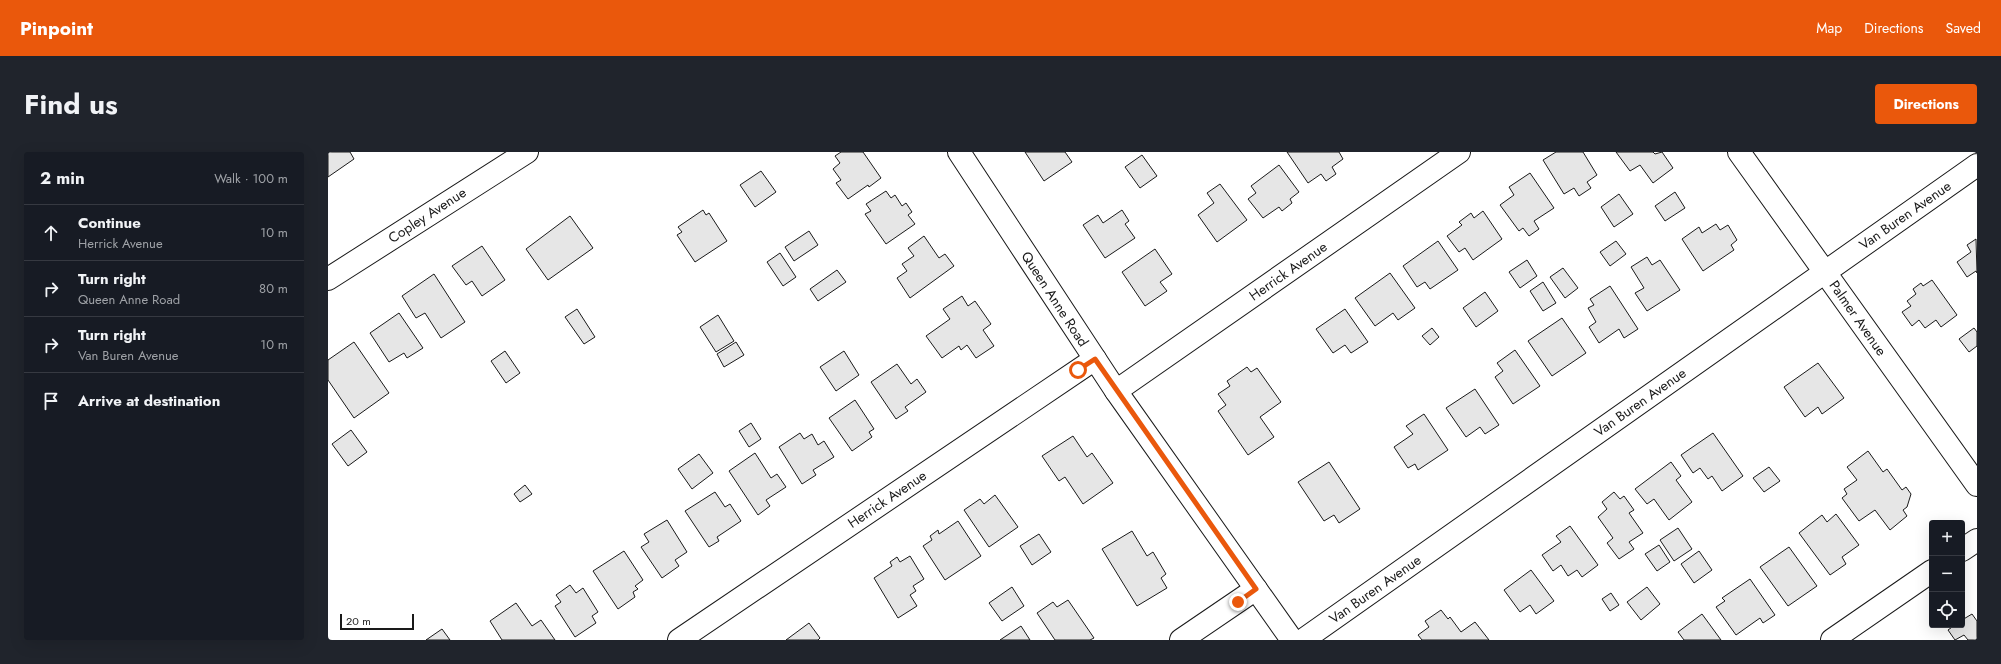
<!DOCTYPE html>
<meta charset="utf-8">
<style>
:root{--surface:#171b24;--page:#20242c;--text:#f1f3f6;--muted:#9ea1a6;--line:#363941;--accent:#ea580c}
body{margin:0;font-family:Jost,sans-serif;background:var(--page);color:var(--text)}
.controls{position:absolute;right:12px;bottom:12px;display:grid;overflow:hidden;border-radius:4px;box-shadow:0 4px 16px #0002}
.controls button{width:36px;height:36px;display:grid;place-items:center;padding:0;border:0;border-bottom:1px solid var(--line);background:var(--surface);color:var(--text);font:20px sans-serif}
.scale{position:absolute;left:12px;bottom:10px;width:74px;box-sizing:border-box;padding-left:4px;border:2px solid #1a1a1a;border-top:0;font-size:11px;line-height:14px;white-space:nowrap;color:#1a1a1a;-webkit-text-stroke:3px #fff;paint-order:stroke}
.stop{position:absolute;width:12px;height:12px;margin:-9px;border:3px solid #ea580c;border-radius:50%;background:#fff}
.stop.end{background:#ea580c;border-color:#fff;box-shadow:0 1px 4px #0008}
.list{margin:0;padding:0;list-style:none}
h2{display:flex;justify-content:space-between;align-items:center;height:52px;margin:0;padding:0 16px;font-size:17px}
h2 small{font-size:13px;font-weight:400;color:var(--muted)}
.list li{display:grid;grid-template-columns:26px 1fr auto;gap:12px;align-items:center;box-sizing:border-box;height:56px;padding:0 16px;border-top:1px solid var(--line)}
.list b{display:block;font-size:15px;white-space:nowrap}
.list p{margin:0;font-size:13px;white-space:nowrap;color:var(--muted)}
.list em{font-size:13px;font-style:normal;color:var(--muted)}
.icon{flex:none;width:22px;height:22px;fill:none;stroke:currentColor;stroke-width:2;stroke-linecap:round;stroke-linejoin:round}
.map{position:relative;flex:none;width:1649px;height:488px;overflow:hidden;border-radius:4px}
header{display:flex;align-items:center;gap:24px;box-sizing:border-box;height:56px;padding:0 20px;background:var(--accent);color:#fff}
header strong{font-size:19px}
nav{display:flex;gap:22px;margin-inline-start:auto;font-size:14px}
.intro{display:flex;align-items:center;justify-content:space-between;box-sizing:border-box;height:96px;padding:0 24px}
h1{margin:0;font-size:28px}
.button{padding:10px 18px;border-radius:4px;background:var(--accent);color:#fff;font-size:14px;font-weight:700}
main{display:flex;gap:24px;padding:0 24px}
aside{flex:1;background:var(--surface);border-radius:4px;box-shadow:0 4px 16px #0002}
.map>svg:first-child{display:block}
</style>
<header>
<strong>Pinpoint</strong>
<nav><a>Map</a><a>Directions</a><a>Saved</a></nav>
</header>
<div class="intro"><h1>Find us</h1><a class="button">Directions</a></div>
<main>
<aside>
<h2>2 min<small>Walk · 100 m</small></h2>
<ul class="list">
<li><svg class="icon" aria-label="ahead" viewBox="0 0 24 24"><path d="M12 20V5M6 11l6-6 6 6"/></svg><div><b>Continue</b><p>Herrick Avenue</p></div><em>10 m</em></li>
<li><svg class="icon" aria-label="right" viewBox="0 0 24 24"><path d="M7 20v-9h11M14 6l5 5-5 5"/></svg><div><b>Turn right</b><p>Queen Anne Road</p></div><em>80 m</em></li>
<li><svg class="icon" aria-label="right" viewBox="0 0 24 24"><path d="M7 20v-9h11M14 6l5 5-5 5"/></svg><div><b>Turn right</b><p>Van Buren Avenue</p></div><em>10 m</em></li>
<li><svg class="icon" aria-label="arrive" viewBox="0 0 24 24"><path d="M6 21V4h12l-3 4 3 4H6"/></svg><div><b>Arrive at destination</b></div></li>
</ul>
</aside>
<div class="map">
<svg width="1649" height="488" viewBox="0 0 1649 488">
<rect width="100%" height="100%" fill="#fff"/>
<path fill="#e6e6e6" stroke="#1a1a1a" d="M 0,0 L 22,0 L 26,7 L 0,25 Z
M 513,0 L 535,0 L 553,26 L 541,35 L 540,33 L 520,47 L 508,31 L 513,28 L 505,17 L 512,11 L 507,4 Z
M 697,0 L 737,0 L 744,10 L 716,29 Z
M 959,0 L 1011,0 L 1015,7 L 1004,15 L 1008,22 L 998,29 L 993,22 L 980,31 Z
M 1228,0 L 1255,0 L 1269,23 L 1259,30 L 1263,36 L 1251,44 L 1246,36 L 1236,42 L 1215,8 Z
M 1288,0 L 1325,0 L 1327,2 L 1334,0 L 1345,16 L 1325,31 L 1312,13 L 1302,19 Z
M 814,3 L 829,24 L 812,36 L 797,15 Z
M 951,13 L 971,40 L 962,47 L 964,51 L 954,59 L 951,55 L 935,66 L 920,47 L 928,41 L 923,34 Z
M 433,19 L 448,40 L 427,55 L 412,33 Z
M 1202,21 L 1226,56 L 1206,69 L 1211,77 L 1201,84 L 1195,76 L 1191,79 L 1172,53 L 1186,43 L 1181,35 Z
M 892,32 L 919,68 L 889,90 L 870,63 L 886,51 L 879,41 Z
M 558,39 L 563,46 L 567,43 L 574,54 L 578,51 L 584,60 L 580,63 L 587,72 L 558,92 L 537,62 L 543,59 L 538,52 Z
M 1347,40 L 1357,56 L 1337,69 L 1327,54 Z
M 1291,42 L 1305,62 L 1286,75 L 1273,55 Z
M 375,58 L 378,63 L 381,61 L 399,89 L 367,110 L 349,83 L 354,80 L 350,75 Z
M 794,58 L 801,69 L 797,72 L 807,86 L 777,106 L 755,73 L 770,63 L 775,71 Z
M 1155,59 L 1174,87 L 1145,108 L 1137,96 L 1131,100 L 1119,84 L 1134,73 L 1131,70 L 1143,61 L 1146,66 Z
M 242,64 L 265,96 L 220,128 L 198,97 Z
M 1388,72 L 1392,78 L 1400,73 L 1409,88 L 1403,93 L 1406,98 L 1375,119 L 1354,87 L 1371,75 L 1374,81 Z
M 481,79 L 490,93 L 466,109 L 457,95 Z
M 596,84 L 611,106 L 617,102 L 626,114 L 582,146 L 569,126 L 579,119 L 574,112 L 586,104 L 580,96 Z
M 1648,87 L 1649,121 L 1648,119 L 1639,125 L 1629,110 L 1643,100 L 1639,93 Z
M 1110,89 L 1130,118 L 1102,137 L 1097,130 L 1089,135 L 1075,114 Z
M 1288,89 L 1298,102 L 1282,114 L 1272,100 Z
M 154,94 L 177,128 L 154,144 L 144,129 L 138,133 L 124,114 Z
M 827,97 L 844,122 L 832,130 L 839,139 L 817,154 L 794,120 Z
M 452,101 L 468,125 L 455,134 L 439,110 Z
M 1319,105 L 1324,113 L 1332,108 L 1352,138 L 1319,159 L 1307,141 L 1316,136 L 1303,115 Z
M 1199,108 L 1209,124 L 1192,136 L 1181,120 Z
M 1235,116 L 1250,136 L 1237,146 L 1222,125 Z
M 509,118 L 518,130 L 490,149 L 482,137 Z
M 1062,121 L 1087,156 L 1070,168 L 1065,161 L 1047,174 L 1027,146 Z
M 106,122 L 137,170 L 113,186 L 97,161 L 88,166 L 74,144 Z
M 1604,128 L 1629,163 L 1613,175 L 1608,168 L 1597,176 L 1591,168 L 1584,174 L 1574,160 L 1583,154 L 1579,149 L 1588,142 L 1585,137 L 1593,131 L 1595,134 Z
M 1215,130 L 1228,151 L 1215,159 L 1202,139 Z
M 1282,134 L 1310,177 L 1296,186 L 1291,177 L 1271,191 L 1261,175 L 1268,170 L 1260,156 L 1266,153 L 1262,147 Z
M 1157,140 L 1170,159 L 1148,175 L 1135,156 Z
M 634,144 L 640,154 L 647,149 L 663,172 L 655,178 L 666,194 L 648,206 L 639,193 L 633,198 L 631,194 L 614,206 L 598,184 L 622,167 L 615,157 Z
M 249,157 L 267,185 L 256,192 L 237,165 Z
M 1017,157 L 1040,190 L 1023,201 L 1017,193 L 1005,201 L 988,177 Z
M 71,161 L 95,196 L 79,206 L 76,201 L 61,210 L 42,181 Z
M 390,163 L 406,189 L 388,200 L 372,175 Z
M 1234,166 L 1258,201 L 1224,224 L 1200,189 Z
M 1104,176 L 1111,185 L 1102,193 L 1094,184 Z
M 1646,176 L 1649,180 L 1649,194 L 1641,200 L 1631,187 Z
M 26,190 L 61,241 L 26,266 L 0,228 L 0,208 Z
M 408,190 L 416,203 L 396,215 L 389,202 Z
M 1187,198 L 1212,234 L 1185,252 L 1167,225 L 1175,219 L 1169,211 Z
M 177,199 L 192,221 L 178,231 L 163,209 Z
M 516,199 L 531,223 L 508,239 L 492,215 Z
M 1490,211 L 1516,246 L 1494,262 L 1490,255 L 1477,265 L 1456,235 Z
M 569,212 L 583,232 L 589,227 L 598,240 L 577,255 L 580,259 L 568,267 L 543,230 Z
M 919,215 L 923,220 L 929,216 L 953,250 L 932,265 L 946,285 L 920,303 L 890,259 L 898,253 L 890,242 L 902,234 L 899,229 Z
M 1147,237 L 1171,273 L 1157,282 L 1152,275 L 1138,285 L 1118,256 Z
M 527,248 L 546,277 L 541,280 L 544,285 L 524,299 L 501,266 Z
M 1096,262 L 1120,298 L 1090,318 L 1087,312 L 1080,316 L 1066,295 L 1085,282 L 1078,274 Z
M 423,271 L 433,287 L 421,295 L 411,279 Z
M 23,278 L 39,300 L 20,314 L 4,292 Z
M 472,281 L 476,287 L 484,282 L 490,293 L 496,289 L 506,305 L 485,318 L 488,323 L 474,332 L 451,295 Z
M 1385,281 L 1415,324 L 1394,339 L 1384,324 L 1380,327 L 1372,316 L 1365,321 L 1353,303 Z
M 745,284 L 759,305 L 764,301 L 785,331 L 755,352 L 737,325 L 731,329 L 714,304 Z
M 1540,299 L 1555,320 L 1559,317 L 1574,338 L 1578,335 L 1583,342 L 1579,355 L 1575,358 L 1579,364 L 1562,378 L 1547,358 L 1531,369 L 1514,346 L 1519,342 L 1516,337 L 1529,328 L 1519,315 Z
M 427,301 L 443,326 L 449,322 L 458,335 L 438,348 L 442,354 L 430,363 L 401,319 Z
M 371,302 L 385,321 L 364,337 L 350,317 Z
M 1001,310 L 1032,357 L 1011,371 L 1006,363 L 996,369 L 970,330 Z
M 1343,310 L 1353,324 L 1348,328 L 1364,350 L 1341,368 L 1326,347 L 1319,352 L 1307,337 Z
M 1441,315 L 1452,329 L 1436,340 L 1425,326 Z
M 197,333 L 204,342 L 192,350 L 186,342 Z
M 387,340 L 397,355 L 402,352 L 413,369 L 389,385 L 391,389 L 381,395 L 357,359 Z
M 1286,340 L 1292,347 L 1296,344 L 1306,358 L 1301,361 L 1315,381 L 1301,390 L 1306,397 L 1291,407 L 1279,391 L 1285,386 L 1270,365 L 1279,357 L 1274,350 Z
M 667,343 L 690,375 L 661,395 L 636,358 L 652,347 L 656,352 Z
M 1508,362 L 1531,393 L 1514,405 L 1518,412 L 1502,423 L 1471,381 L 1494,363 L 1499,370 Z
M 339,368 L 359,400 L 347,408 L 351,414 L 334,426 L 313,395 L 321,390 L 316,382 Z
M 630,369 L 653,404 L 617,428 L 595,394 L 604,388 L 602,384 L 610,378 L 611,382 Z
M 1242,374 L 1270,413 L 1254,425 L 1249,418 L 1240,424 L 1233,413 L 1225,419 L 1214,403 L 1233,390 L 1228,384 Z
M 1350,376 L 1364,397 L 1346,409 L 1332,388 Z
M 804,379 L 819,404 L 825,400 L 838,422 L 833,426 L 839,436 L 809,454 L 774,397 Z
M 711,382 L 723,400 L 704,413 L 692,394 Z
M 1331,393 L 1342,410 L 1329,419 L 1317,402 Z
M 1461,395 L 1489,434 L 1460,454 L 1432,415 Z
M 296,399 L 315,428 L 307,434 L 310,437 L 305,440 L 307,445 L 290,457 L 265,419 Z
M 1371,399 L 1384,418 L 1366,431 L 1353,412 Z
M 582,404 L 596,427 L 585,434 L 588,439 L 582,443 L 589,454 L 570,466 L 546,426 L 564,414 L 562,410 L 569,405 L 572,410 Z
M 1203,418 L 1226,449 L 1208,462 L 1202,453 L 1192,460 L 1176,438 Z
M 1422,427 L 1447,463 L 1435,471 L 1432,466 L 1408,483 L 1388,455 L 1397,449 L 1394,446 Z
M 242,433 L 248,441 L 255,436 L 270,460 L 264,464 L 268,471 L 247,485 L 227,454 L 233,450 L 228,443 Z
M 684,435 L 696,454 L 674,469 L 661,451 Z
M 1319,435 L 1332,452 L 1313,468 L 1299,450 Z
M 1283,441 L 1291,453 L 1282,459 L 1274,447 Z
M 740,448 L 766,486 L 762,488 L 727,488 L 709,461 L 725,450 L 729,455 Z
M 188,451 L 204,474 L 213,468 L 227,488 L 174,488 L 162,469 Z
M 1113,458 L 1120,467 L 1122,465 L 1133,480 L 1147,470 L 1161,488 L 1094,488 L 1090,483 L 1101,475 L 1097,469 Z
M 1374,462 L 1393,488 L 1356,488 L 1350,480 Z
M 1644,462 L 1649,469 L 1649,488 L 1640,488 L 1636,483 L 1627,488 L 1620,478 L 1627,473 L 1634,473 L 1634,468 Z
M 481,471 L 492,486 L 490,488 L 458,488 Z
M 693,474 L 702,488 L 672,488 Z
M 114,477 L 122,488 L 98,488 Z"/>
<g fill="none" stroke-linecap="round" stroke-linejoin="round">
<defs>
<path id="minor" d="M 1411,0 L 1649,333
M 0,127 L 199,0
M 788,239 L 1131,0
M 1634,398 L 1649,388
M 351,488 L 767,207
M 853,488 L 928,437
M 975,488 L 1649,13
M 1504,488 L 1604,419"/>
<path id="tertiary" d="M 631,0 L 788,239 L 964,488"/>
</defs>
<use href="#minor" stroke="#1a1a1a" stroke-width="24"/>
<use href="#tertiary" stroke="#1a1a1a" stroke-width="24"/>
<use href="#minor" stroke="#fff" stroke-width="22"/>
<use href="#tertiary" stroke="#fff" stroke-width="22"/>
</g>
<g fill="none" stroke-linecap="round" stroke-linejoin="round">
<path stroke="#ea580c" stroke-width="5" d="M 750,218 L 767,207 L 928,437 L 910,450"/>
</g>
<g text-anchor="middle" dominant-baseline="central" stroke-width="3" stroke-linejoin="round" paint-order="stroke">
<g font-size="14" fill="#1a1a1a" stroke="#fff">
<text transform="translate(99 63) rotate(-33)">Copley Avenue</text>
<text transform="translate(1577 63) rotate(-35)">Van Buren Avenue</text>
<text transform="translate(960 119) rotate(-35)">Herrick Avenue</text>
<text transform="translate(727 147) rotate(57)">Queen Anne Road</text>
<text transform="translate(1530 166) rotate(55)">Palmer Avenue</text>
<text transform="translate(1312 250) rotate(-35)">Van Buren Avenue</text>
<text transform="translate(559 347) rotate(-34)">Herrick Avenue</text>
<text transform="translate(1047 437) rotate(-35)">Van Buren Avenue</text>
</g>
</g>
</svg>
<div class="controls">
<button>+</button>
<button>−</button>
<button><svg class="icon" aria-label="locate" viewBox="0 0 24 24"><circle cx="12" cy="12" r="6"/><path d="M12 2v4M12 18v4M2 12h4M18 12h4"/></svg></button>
</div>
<div class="scale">20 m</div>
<div class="stop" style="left:750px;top:218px"></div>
<div class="stop end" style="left:910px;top:450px"></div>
</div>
</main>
